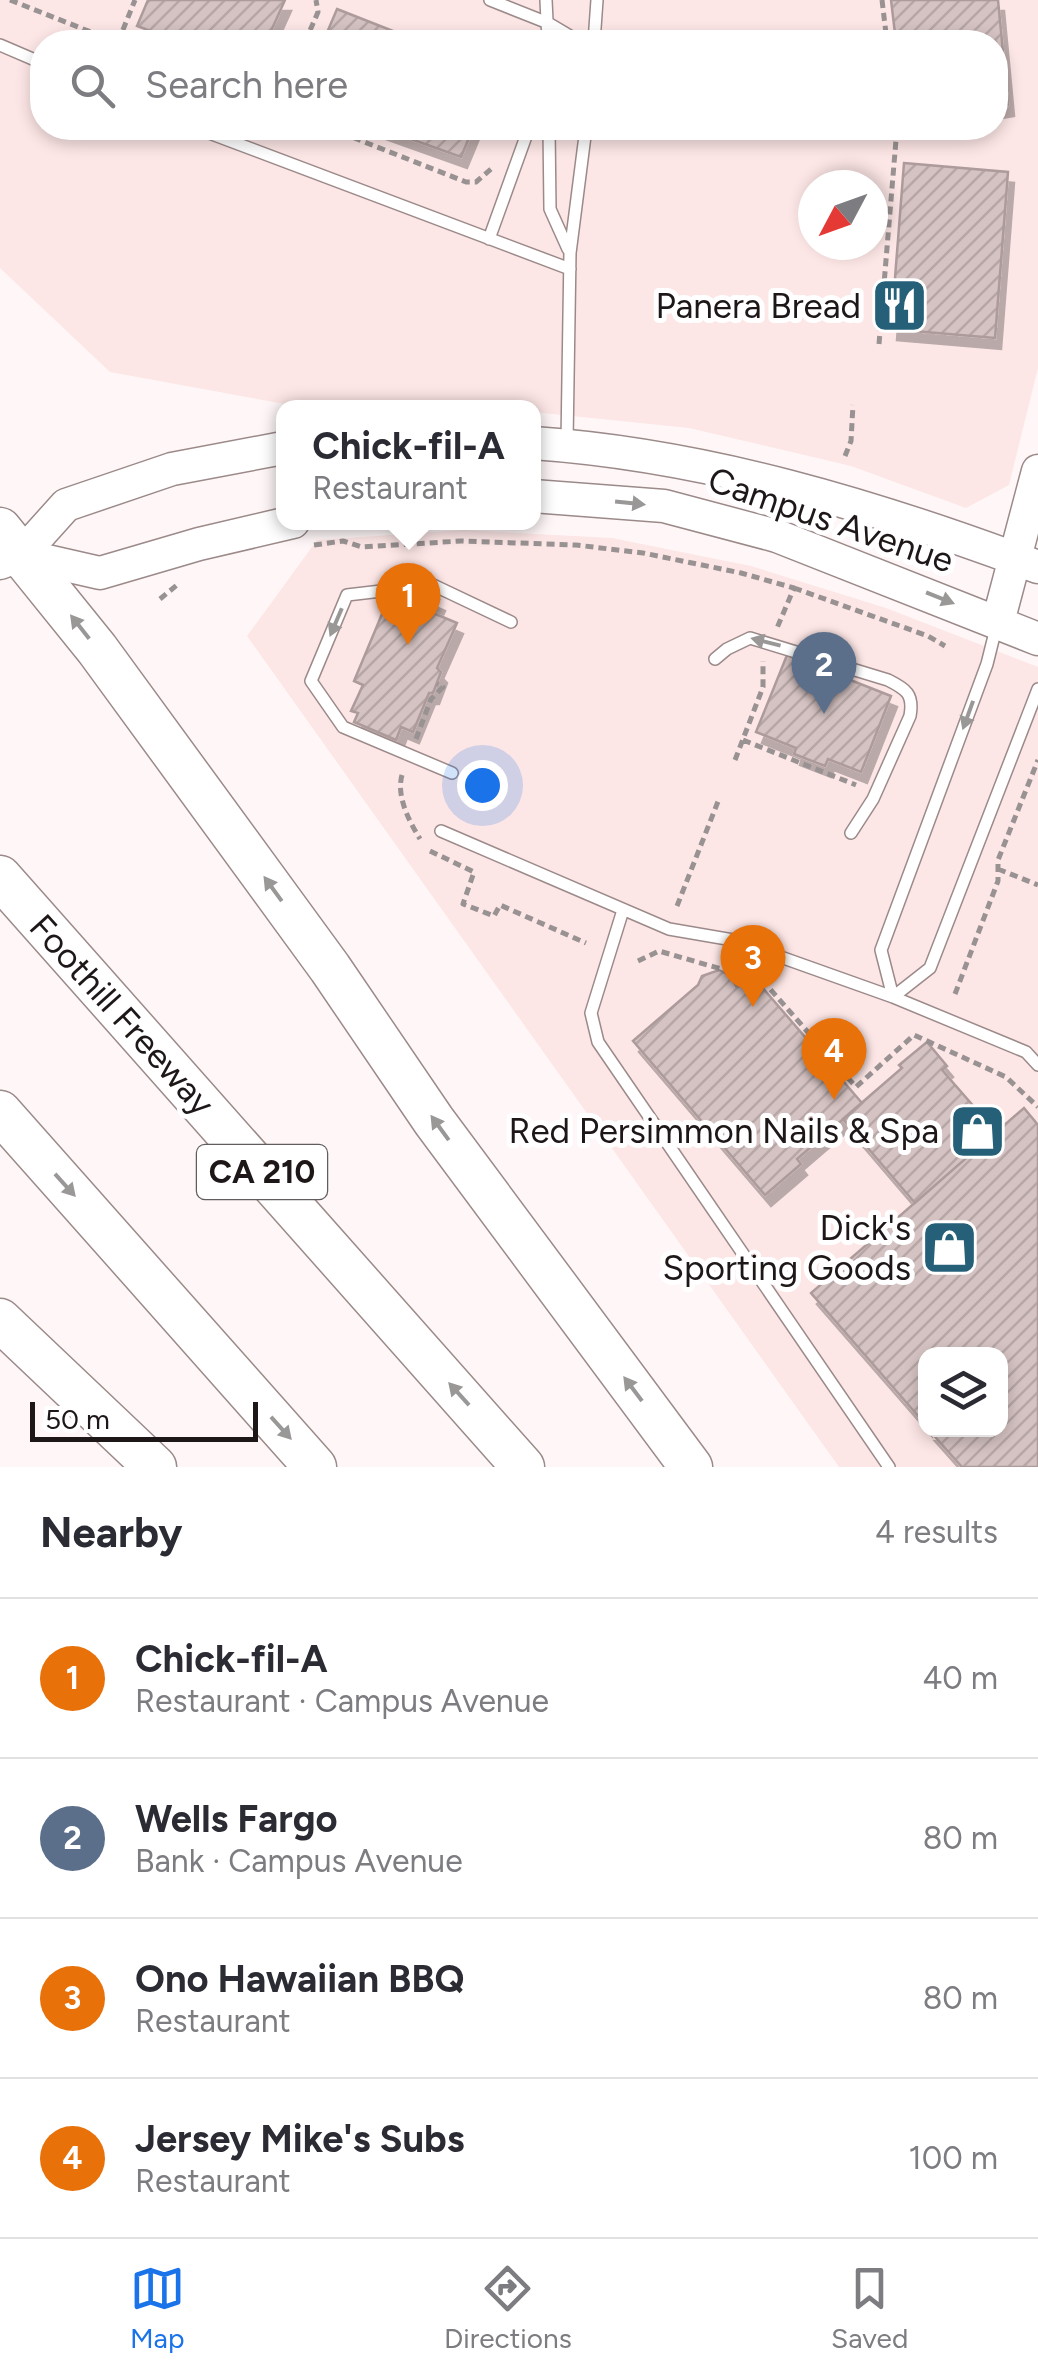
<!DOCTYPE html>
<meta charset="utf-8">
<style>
:root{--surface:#fff;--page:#f2f2f3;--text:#2b2b33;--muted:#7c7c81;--line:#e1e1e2;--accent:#1a73e8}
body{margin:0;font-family:Figtree,sans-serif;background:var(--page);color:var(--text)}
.controls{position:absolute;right:30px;bottom:30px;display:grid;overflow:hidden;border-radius:20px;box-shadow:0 5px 15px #0003}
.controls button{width:90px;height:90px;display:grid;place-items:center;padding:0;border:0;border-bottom:2px solid var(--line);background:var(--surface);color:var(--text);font:50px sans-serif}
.compass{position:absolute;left:798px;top:170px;width:90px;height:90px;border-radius:50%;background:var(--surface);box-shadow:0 5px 15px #0003;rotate:229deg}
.scale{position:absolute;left:30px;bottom:25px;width:228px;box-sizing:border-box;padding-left:10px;border:5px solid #1e1717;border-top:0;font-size:28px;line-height:35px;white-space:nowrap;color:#1e1717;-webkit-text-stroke:8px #fff;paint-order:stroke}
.you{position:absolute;left:482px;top:785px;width:35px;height:35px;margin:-25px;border:8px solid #fff;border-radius:50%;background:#1a73e8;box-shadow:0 0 0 15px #1a73e833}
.badge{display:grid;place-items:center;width:65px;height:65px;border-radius:50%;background:var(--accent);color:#fff;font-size:32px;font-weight:700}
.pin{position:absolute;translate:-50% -82px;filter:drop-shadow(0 2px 5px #0008)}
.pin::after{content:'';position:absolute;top:52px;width:35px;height:30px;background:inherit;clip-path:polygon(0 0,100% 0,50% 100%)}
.popup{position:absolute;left:276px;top:400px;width:265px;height:130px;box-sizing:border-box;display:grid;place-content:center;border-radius:20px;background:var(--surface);filter:drop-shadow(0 2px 8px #0005);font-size:32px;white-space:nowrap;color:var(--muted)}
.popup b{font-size:38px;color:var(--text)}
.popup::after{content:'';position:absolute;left:50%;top:100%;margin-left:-20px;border:20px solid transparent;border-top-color:var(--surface)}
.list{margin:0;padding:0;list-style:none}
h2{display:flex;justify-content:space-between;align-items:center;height:130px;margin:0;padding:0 40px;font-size:42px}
h2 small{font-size:32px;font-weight:400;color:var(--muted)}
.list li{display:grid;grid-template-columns:65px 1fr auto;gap:30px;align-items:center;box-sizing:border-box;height:160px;padding:0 40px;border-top:2px solid var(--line)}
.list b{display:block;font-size:38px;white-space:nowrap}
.list p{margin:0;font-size:32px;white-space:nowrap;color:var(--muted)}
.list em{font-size:32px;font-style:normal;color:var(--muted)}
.icon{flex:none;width:55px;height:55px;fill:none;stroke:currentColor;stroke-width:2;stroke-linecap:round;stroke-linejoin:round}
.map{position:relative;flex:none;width:1038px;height:1467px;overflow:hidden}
.search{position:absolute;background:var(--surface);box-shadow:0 5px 15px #0003;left:30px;right:30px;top:30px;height:110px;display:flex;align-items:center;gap:25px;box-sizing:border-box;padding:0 35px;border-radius:40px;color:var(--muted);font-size:38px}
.sheet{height:770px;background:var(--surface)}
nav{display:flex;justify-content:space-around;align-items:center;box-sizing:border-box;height:140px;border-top:2px solid var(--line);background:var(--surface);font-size:28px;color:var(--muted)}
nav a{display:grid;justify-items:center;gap:5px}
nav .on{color:var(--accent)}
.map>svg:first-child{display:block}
</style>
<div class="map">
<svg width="1038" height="1467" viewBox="0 0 1038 1467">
<defs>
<pattern id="building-hatch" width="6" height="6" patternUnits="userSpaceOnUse" patternTransform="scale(2.5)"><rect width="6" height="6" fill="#d5c2c2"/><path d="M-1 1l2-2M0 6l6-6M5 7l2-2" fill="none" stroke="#b6a6a6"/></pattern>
<filter id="shadow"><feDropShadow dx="6" dy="11" stdDeviation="0" flood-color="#0004"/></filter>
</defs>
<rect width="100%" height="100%" fill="#fff7f7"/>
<path fill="#fde6e6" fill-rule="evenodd" d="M 0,0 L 1038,0 L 1038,368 L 1009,485 L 966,508 L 851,466 L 689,428 L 533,412 L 533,408 L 301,407 L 110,372 L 0,268 ZM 42,42 L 996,42 L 996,128 L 42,128 ZM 813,185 L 873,185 L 873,245 L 813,245 Z
M 464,530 L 612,538 L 751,566 L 886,608 L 1038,667 L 1038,1467 L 839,1467 L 247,636 L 317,540 ZM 926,1354 L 1000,1354 L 1000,1430 L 926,1430 Z"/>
<path fill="url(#building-hatch)" stroke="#ad9b9b" stroke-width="2.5" filter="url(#shadow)" d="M 148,0 L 285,0 L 266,42 L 181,42 L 137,26 Z
M 891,0 L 998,0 L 1008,105 L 996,107 L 996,42 L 896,42 Z
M 337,9 L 398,33 L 394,42 L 323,42 Z
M 380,128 L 473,128 L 461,157 Z
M 904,163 L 1008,172 L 995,338 L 891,329 Z
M 418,591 L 439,600 L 433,613 L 457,623 L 437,668 L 441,672 L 433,693 L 429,693 L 413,732 L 401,727 L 396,740 L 354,722 L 358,713 L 351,711 L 363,685 L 354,681 L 390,595 L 413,605 Z
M 787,655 L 891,696 L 861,772 L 828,759 L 825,766 L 794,754 L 796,748 L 756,732 Z
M 719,970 L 731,976 L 736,986 L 761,986 L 862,1103 L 797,1159 L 801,1164 L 765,1195 L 633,1041 L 698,985 L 702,976 Z
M 927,1042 L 947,1066 L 942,1070 L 996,1132 L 915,1203 L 843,1119 L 902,1068 L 899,1065 Z
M 1024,1108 L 1038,1125 L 1038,1467 L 962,1467 L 929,1430 L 1000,1430 L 1000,1354 L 926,1354 L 926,1425 L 811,1293 Z"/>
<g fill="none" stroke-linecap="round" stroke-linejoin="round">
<defs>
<path id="lane" d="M 490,0 L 548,23 L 580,42
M 546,0 L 548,42
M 594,42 L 597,0
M 0,45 L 42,63
M 196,128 L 570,269
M 549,128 L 550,209 L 568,249
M 489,239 L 529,128
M 567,442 L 570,253 L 586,128
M 997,624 L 987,664 L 881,950 L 893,997 L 930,968 L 1038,689
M 715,659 L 727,649 L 750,638 L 888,680 C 906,689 914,694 910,716 L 873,799 L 851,833
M 452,773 L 343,727 L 311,681 L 347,595 L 433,585 L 511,622
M 441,831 L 669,929 L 733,940 L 893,997 L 1026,1052 L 1038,1065
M 623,910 L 591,1013 L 598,1042 L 889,1467"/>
<path id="secondary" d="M 533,443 C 707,455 875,506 1038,567
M 533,496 L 664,506 L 777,536 L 1038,639
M 21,555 L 100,573 L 199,544 L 293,522
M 0,563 L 21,555 L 66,505 L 172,469 L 283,448
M 998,622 L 1038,471"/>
<path id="highway" d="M 0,529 L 97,649 L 330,968 L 434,1121 L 691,1467
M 0,877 L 523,1467
M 0,1112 L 315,1467
M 0,1320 L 155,1467"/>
</defs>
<use href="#lane" stroke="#9c8a8a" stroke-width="14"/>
<use href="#secondary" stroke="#9c8a8a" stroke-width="35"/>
<use href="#highway" stroke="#9c8a8a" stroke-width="45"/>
<path stroke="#999292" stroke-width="5" stroke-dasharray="8 5" stroke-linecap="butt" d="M 10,0 L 116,42
M 882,0 L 887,42
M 118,42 L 135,0
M 305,42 L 318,12 L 316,0
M 329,128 L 466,182 L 476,182 L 491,169
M 879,344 L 897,128
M 845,456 L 851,441 L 853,405
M 314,545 L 343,541 L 362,547 L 461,541 L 576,545 L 643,553 L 741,573 L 794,588 L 777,628
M 794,588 L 928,636 L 945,646
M 160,599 L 177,585
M 416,739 L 431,699 L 443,687 L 437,684
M 743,740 L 856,785
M 735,760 L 763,687 L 763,661
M 402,775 C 396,796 409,821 420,839
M 430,851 L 474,872 L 463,904 L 494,916 L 500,905 L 586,943
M 998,869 L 1038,885
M 677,906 L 719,799
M 638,961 L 659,951 L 763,981 L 856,1087 L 914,1035 L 1006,1077 L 1038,1107
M 955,994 L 998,881 L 998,860 L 1038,760"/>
<use href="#lane" stroke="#fff" stroke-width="11"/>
<use href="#secondary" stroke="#fff" stroke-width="32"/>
<use href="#highway" stroke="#fff" stroke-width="42"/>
</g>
<defs><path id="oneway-solid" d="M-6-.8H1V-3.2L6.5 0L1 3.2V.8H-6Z" transform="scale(2.5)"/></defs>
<g fill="#9a9797">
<use href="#oneway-solid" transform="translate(630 503) rotate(6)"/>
<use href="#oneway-solid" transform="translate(940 598) rotate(22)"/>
<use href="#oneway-solid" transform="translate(336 622) rotate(113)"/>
<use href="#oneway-solid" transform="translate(80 627) rotate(-128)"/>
<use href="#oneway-solid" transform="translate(766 642) rotate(-166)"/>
<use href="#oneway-solid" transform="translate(968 715) rotate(110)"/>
<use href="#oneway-solid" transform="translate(273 889) rotate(-126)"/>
<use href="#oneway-solid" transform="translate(440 1128) rotate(-126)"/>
<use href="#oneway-solid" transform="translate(65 1185) rotate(48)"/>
<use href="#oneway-solid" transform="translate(633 1389) rotate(-127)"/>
<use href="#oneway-solid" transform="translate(459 1394) rotate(-132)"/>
<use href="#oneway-solid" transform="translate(281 1428) rotate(48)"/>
</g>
<defs>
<symbol id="restaurant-square" viewBox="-11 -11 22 22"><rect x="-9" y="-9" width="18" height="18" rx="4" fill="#256078" stroke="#fff"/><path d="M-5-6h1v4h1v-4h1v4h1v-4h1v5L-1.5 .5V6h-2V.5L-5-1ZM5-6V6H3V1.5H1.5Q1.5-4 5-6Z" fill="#fff"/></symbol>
<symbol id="shop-square" viewBox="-11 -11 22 22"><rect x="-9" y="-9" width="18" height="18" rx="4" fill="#256078" stroke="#fff"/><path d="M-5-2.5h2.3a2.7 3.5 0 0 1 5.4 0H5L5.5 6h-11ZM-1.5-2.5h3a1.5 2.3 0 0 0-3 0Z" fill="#fff"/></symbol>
</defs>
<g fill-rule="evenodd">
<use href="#restaurant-square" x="868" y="274" width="63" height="63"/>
<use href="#shop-square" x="946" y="1100" width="63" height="63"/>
<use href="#shop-square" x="918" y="1216" width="63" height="63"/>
</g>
<g text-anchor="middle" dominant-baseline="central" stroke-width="10" stroke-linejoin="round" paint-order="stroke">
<rect fill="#fff" stroke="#625d5d" stroke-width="2.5" x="197" y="1145" width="130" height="54" rx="8"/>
<g font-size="32" font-weight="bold" fill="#1e1717">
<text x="262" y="1172">CA 210</text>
</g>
<g font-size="35" fill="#1e1717" stroke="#fff" text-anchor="end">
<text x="861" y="306">Panera Bread</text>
<text x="939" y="1131">Red Persimmon Nails &amp; Spa</text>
<text x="911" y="1228">Dick's<tspan x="911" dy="40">Sporting Goods</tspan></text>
</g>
<g font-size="35" fill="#1e1717" stroke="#fff">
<text transform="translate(831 520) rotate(19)">Campus Avenue</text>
<text transform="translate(122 1015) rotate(48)">Foothill Freeway</text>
</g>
</g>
</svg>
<div class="controls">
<button><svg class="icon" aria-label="layers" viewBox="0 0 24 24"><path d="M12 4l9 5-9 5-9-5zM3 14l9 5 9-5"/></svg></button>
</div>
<svg class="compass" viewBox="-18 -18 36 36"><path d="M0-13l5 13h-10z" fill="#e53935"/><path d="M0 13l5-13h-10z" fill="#7c7c81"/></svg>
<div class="scale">50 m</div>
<div class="you"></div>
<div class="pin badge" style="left:408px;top:645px;background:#e8710a">1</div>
<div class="popup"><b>Chick-fil-A</b>Restaurant</div>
<div class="pin badge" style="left:824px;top:714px;background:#5c6f8a">2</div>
<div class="pin badge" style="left:753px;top:1007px;background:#e8710a">3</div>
<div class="pin badge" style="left:834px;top:1100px;background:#e8710a">4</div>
<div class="search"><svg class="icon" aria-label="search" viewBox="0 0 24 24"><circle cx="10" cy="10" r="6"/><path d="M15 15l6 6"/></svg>Search here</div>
</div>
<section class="sheet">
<h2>Nearby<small>4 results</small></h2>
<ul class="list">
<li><span class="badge" style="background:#e8710a">1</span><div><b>Chick-fil-A</b><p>Restaurant · Campus Avenue</p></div><em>40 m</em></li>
<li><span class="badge" style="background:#5c6f8a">2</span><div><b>Wells Fargo</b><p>Bank · Campus Avenue</p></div><em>80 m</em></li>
<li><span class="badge" style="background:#e8710a">3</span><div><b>Ono Hawaiian BBQ</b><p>Restaurant</p></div><em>80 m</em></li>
<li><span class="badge" style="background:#e8710a">4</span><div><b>Jersey Mike's Subs</b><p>Restaurant</p></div><em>100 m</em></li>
</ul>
</section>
<nav>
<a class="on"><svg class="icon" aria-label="map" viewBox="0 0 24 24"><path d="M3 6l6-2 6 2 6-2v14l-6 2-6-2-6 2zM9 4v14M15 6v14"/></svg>Map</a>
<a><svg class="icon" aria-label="directions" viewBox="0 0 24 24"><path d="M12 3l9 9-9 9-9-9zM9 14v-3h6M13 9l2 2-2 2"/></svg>Directions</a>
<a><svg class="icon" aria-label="saved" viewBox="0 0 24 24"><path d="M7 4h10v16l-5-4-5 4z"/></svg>Saved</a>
</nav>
